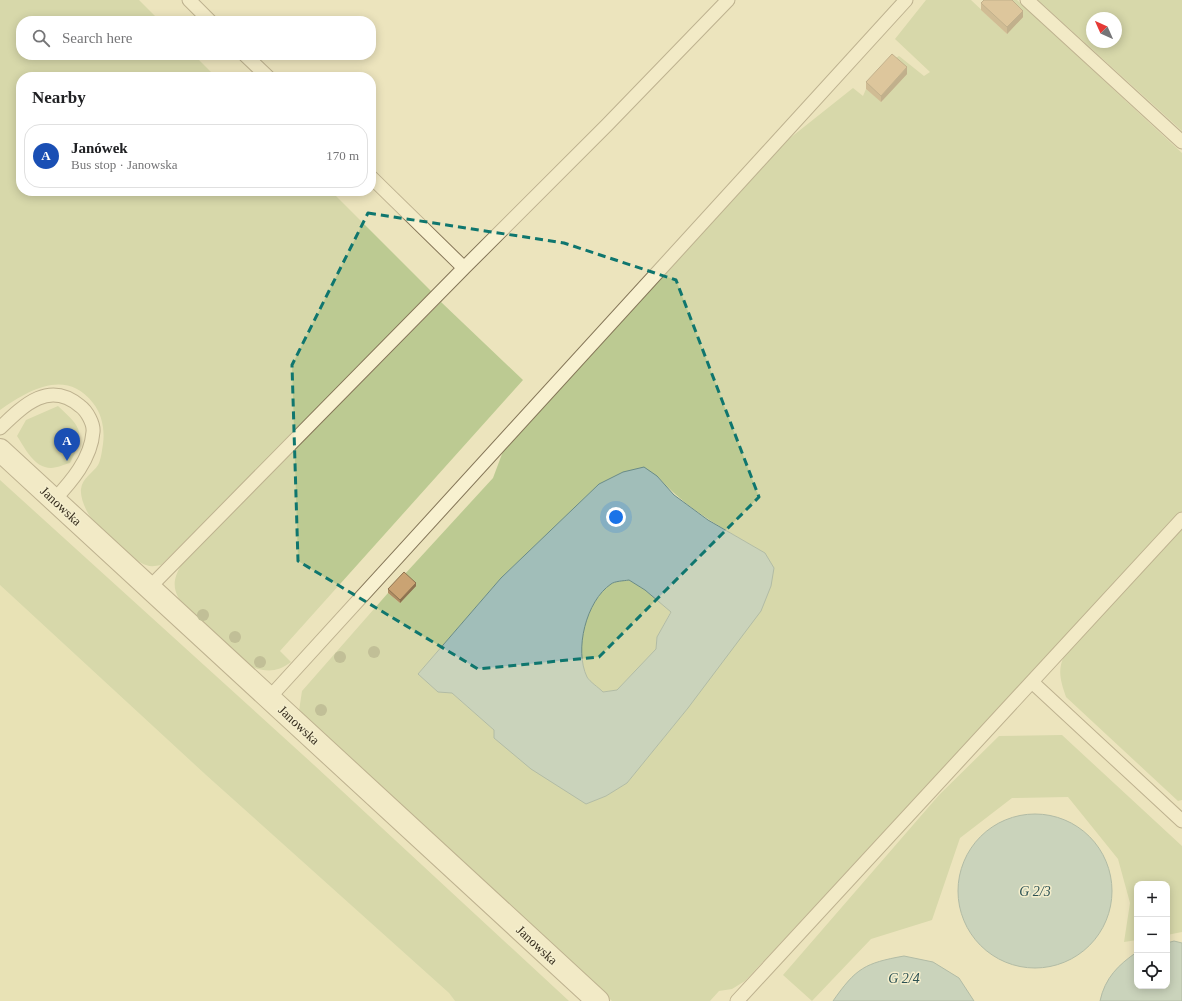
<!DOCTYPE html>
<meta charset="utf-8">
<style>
:root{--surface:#fff;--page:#f2f2f2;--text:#202124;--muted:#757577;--line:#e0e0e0;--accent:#923528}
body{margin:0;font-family:"Times New Roman",serif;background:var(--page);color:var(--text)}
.controls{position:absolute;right:12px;bottom:12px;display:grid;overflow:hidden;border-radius:8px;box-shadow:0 2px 10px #0003}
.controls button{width:36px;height:36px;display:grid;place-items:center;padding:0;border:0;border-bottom:1px solid var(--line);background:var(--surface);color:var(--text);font:20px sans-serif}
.compass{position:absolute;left:1086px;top:12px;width:36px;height:36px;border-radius:50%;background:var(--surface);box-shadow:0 2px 10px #0003;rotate:315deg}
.you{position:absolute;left:616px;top:517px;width:14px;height:14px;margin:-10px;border:3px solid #fff;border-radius:50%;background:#1a73e8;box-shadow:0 0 0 6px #1a73e833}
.badge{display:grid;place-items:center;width:26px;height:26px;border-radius:50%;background:var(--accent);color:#fff;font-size:13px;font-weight:700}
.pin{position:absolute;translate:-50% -33px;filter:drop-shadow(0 1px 2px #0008)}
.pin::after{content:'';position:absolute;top:21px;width:14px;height:12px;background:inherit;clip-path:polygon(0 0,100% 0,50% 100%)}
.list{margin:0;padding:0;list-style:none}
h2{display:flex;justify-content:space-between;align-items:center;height:52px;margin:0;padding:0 16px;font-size:17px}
h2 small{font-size:13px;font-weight:400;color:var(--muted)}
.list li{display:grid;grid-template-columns:26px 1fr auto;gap:12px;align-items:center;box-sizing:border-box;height:64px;margin:0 8px 8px;padding:0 8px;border:1px solid var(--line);border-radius:16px}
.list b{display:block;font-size:15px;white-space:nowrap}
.list p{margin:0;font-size:13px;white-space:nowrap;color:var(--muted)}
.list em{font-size:13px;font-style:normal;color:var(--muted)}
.icon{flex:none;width:22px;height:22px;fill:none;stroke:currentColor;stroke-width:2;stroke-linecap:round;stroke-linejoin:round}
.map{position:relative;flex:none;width:1182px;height:1001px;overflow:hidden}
.search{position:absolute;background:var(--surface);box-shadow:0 2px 10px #0003;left:16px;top:16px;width:360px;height:44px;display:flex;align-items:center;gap:10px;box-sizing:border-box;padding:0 14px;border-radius:16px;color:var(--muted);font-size:15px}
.panel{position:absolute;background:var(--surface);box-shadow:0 2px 10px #0003;left:16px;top:72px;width:360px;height:124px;border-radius:16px}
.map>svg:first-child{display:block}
</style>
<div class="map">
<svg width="1182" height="1001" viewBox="0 0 1182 1001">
<rect width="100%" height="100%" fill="#ece4bd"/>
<path fill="#e2e0ab" d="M 0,585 L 206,775 L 449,993 L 455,1001 L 0,1001 Z"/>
<path fill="#bcca92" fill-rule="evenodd" d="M 0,0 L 139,0 L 160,21 L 21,21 L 21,55 L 194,55 L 216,77 L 21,77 L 21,191 L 331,191 L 432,292 L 430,297 L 161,565 C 156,566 151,567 146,565 C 136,563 97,527 91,518 C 86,511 80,498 81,489 C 82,478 93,473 98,465 C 101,460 102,450 103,444 C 105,430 102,414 93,403 C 66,368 29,390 0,410 Z
M 926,0 L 971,0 L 1007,34 L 1004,0 L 1017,0 L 1182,153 L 1182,511 L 745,981 L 732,989 L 719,991 L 710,1001 L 612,1001 L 299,711 L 302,691 L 388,593 L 400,603 L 404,575 L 493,478 L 505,446 L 785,142 L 853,88 L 863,96 L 866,89 L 882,102 L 892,60 L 899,56 L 924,76 L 930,72 L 895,39 ZM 623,472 L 657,476 C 688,511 726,530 765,553 L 688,708 L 627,783 L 606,796 L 586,804 L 494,730 L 452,693 L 438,692 L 418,674 L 501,578 L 599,484 Z
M 1038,0 L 1182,0 L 1182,131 ZM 1092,18 L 1116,18 L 1116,42 L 1092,42 Z
M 441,302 L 523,380 L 280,651 L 291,662 C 277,673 265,672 249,666 L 179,599 C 172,586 174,578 181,565 Z
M 58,406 C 82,428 86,433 70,463 C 65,464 57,468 51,468 C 34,468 25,448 17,436 L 26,420 Z
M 0,480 L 314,765 L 569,1001 L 455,1001 L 449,993 L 206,775 L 0,585 Z
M 1182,528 L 1182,800 L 1178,801 L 1066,697 C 1061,682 1057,671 1064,656 Z
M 629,580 L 645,590 L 671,611 L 657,637 L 656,649 L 617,690 L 603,692 C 598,687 590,683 587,677 C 573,649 586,602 611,584 C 615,581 623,581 629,580 Z
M 1062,735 L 1182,846 L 1182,932 L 1167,935 L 1167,884 L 1137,884 L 1137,940 L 1124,942 L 1130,903 L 1118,859 L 1068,797 L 1012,798 L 960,838 L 932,920 L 871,939 L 812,1001 L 783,975 L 939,795 L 999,736 Z"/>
<path fill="#a1beb9" stroke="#698b87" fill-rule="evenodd" d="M 644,467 L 657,476 L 674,495 L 708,520 L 765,553 L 774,568 L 771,586 L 761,611 L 688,708 L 627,783 L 606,796 L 586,804 L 531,769 L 494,738 L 494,730 L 452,693 L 438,692 L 418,674 L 501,578 L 599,484 L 623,472 ZM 629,580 L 645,590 L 671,612 L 657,637 L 656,649 L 617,690 L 603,692 C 598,687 590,682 587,677 C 574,650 586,601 611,584 C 615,581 623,581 629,580 Z
M958 891a77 77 0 1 1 154 0a77 77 0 1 1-154 0Z
M 1174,941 L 1182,943 L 1182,1001 L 1100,1001 C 1105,978 1118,965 1137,952 L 1137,986 L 1167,986 L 1167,943 Z
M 904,956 L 933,962 L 959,978 L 974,1001 L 833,1001 C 856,968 865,963 904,956 Z"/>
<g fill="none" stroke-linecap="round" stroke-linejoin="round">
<defs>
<path id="service" d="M 189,0 L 210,21
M 1027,0 L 1182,142
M 245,55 L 268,77
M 464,268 L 607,125 L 728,0
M 0,428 C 24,405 49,380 80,406 C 87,411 94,424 93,432 C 91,459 71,482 54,500
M 149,588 L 464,268 L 371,177
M 1032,682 L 1182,821
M 270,697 L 906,0
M 737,1001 L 1182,519"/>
<path id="minor" d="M 0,450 L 598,1001"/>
</defs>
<use href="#service" stroke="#847557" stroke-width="15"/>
<use href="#minor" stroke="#847557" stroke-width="24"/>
<use href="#service" stroke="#f8f1d0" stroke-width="13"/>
<use href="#minor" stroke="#f8f1d0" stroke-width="22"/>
</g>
<g fill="#8c9268">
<circle cx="203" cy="615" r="6"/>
<circle cx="235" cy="637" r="6"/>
<circle cx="374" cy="652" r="6"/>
<circle cx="340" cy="657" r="6"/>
<circle cx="260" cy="662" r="6"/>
<circle cx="321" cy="710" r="6"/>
</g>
<path fill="#ae8c63" d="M 981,3 L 1023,17 L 1007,34 L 981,10 Z
M 907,74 L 881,102 L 866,89 L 866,82 Z
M 416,586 L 400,603 L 388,593 L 388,589 Z"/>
<path fill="#8d7250" d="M 1023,11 L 1023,17 L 1007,34 L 1007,27 Z
M 907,67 L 907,74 L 881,102 L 881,96 Z
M 416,583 L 416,586 L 400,603 L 400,600 Z"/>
<path fill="#caa373" stroke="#8d7250" d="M 984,0 L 1012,0 L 1023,11 L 1007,27 L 981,3 Z
M 892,54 L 907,67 L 881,96 L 866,82 Z
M 404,572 L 416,583 L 400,600 L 388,589 Z"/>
<path d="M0 0H1182V1001H0ZM 368,213 L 564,243 L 676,280 L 759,497 L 599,657 L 478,669 L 298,561 L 292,365 Z" fill="#ece4bd" fill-opacity=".55" fill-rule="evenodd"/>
<path fill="none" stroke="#0f766e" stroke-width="3" stroke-dasharray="8 5" stroke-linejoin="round" d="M 368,213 L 564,243 L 676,280 L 759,497 L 599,657 L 478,669 L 298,561 L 292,365 Z"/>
<g text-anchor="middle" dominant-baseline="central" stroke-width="3" stroke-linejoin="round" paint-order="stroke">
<g font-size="13" fill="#332a1b" stroke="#f4eecd">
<text transform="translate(61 506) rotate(43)">Janowska</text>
<text transform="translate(299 725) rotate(43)">Janowska</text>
<text transform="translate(537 945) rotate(43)">Janowska</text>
</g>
<g font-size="14" font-style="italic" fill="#2b5153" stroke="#f4eecd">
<text x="1035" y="891">G 2/3</text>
<text x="904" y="978">G 2/4</text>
</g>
</g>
</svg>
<div class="controls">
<button>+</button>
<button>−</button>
<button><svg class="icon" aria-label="locate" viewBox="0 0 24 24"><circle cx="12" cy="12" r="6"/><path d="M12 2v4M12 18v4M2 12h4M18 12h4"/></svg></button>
</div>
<svg class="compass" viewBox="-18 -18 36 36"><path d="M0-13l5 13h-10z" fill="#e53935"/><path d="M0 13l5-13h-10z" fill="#757577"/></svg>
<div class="you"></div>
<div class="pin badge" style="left:67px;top:461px;background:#1a4fb4">A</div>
<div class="search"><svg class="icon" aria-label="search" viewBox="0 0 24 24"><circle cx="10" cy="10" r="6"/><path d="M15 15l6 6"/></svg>Search here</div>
<section class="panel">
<h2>Nearby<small></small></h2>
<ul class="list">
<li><span class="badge" style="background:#1a4fb4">A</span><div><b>Janówek</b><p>Bus stop · Janowska</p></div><em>170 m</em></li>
</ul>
</section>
</div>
